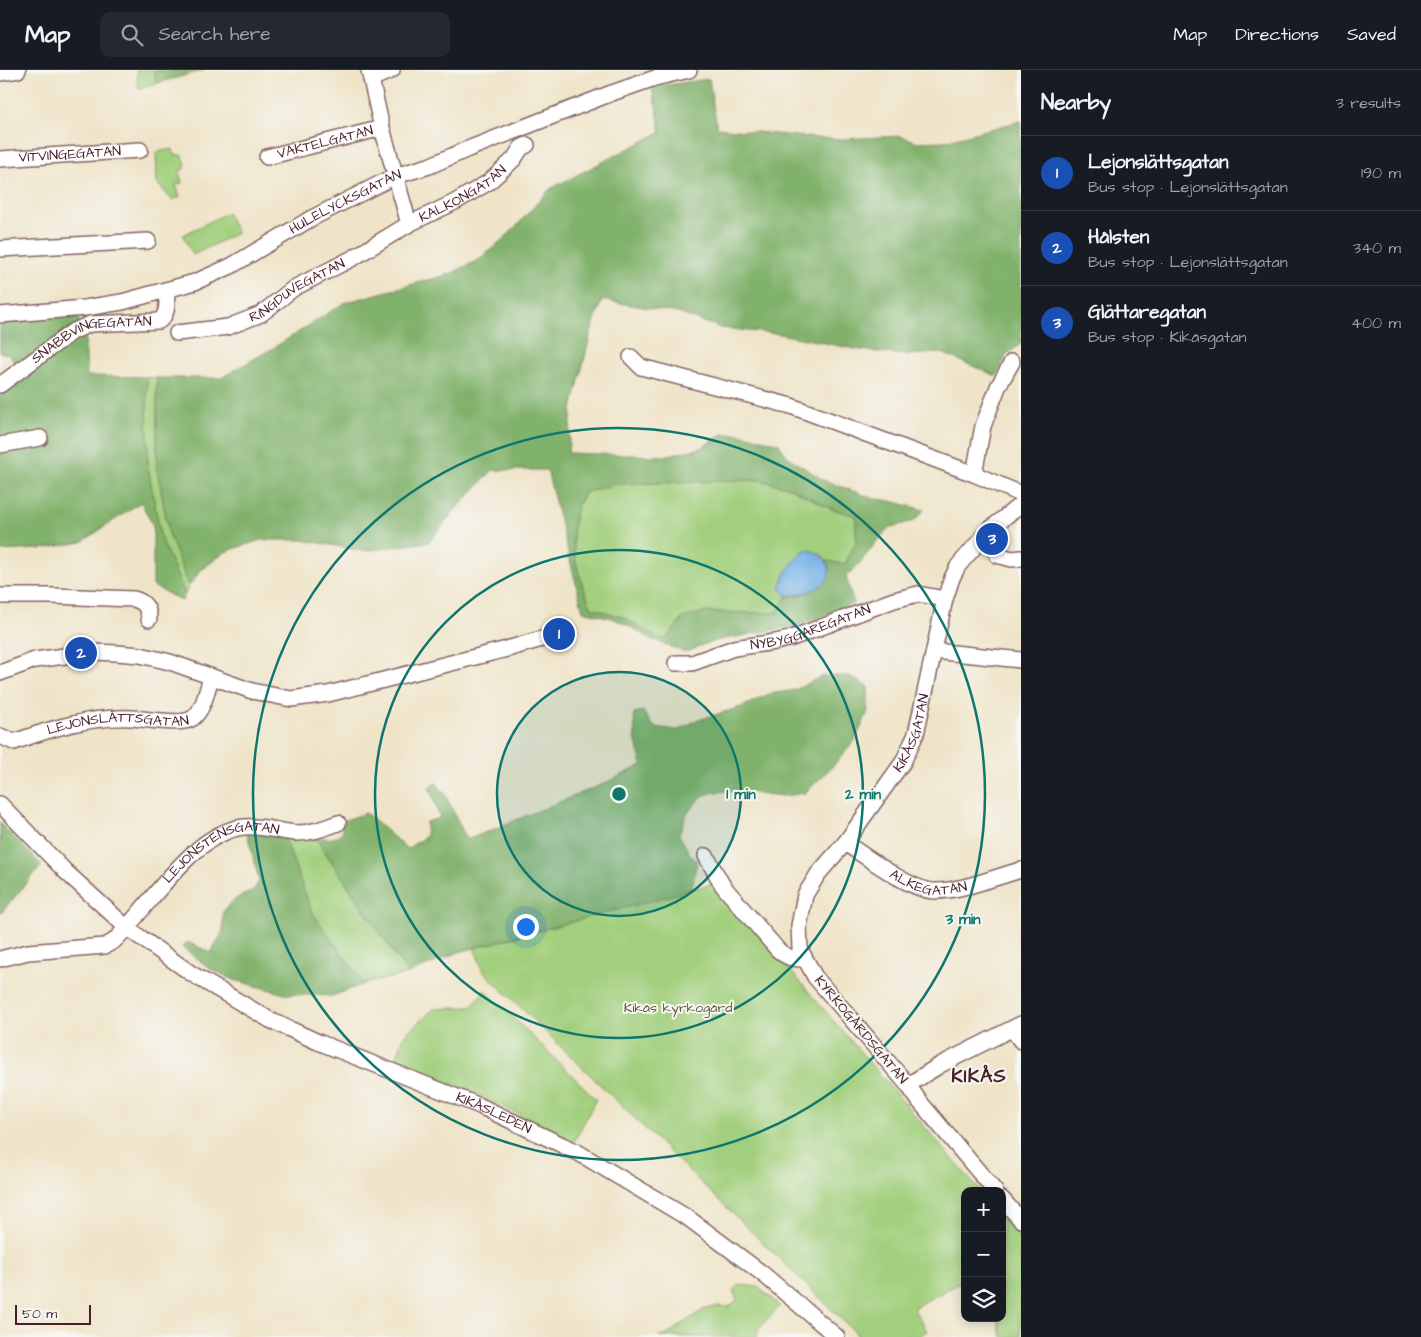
<!DOCTYPE html>
<meta charset="utf-8">
<style>
:root{--surface:#171b24;--page:#242831;--text:#f1f3f6;--muted:#9ea1a6;--line:#363941;--accent:#d690ce}
body{margin:0;font-family:"Architects Daughter",sans-serif;background:var(--page);color:var(--text)}
.controls{position:absolute;right:15px;bottom:15px;display:grid;overflow:hidden;border-radius:10px;box-shadow:0 2px 12px #0003}
.controls button{width:45px;height:45px;display:grid;place-items:center;padding:0;border:0;border-bottom:1px solid var(--line);background:var(--surface);color:var(--text);font:25px sans-serif}
.scale{position:absolute;left:15px;bottom:12px;width:76px;box-sizing:border-box;padding-left:5px;border:2px solid #4a1f2b;border-top:0;font-size:14px;line-height:18px;white-space:nowrap;color:#4a1f2b;-webkit-text-stroke:4px #f6f6f2;paint-order:stroke}
.you{position:absolute;left:525px;top:856px;width:18px;height:18px;margin:-12px;border:4px solid #fff;border-radius:50%;background:#1a73e8;box-shadow:0 0 0 8px #1a73e833}
.badge{display:grid;place-items:center;width:32px;height:32px;border-radius:50%;background:var(--accent);color:#fff;font-size:16px;font-weight:700}
.pin{position:absolute;translate:-50% -50%;border:2px solid #fff;box-shadow:0 1px 5px #0006}
.list{margin:0;padding:0;list-style:none}
h2{display:flex;justify-content:space-between;align-items:center;height:65px;margin:0;padding:0 20px;font-size:21px}
h2 small{font-size:16px;font-weight:400;color:var(--muted)}
.list li{display:grid;grid-template-columns:32px 1fr auto;gap:15px;align-items:center;box-sizing:border-box;height:75px;padding:0 20px;border-top:1px solid var(--line)}
.list b{display:block;font-size:19px;white-space:nowrap}
.list p{margin:0;font-size:16px;white-space:nowrap;color:var(--muted)}
.list em{font-size:16px;font-style:normal;color:var(--muted)}
.icon{flex:none;width:28px;height:28px;fill:none;stroke:currentColor;stroke-width:2;stroke-linecap:round;stroke-linejoin:round}
.map{position:relative;flex:none;width:1021px;height:1267px;overflow:hidden}
header{display:flex;align-items:center;gap:30px;box-sizing:border-box;height:70px;padding:0 25px;background:var(--surface);border-bottom:1px solid var(--line)}
header strong{font-size:24px}
nav{display:flex;gap:28px;margin-inline-start:auto;font-size:18px}
.search{width:350px;height:45px;background:var(--page);display:flex;align-items:center;gap:12px;box-sizing:border-box;padding:0 18px;border-radius:10px;color:var(--muted);font-size:19px}
main{display:flex}
aside{flex:1;background:var(--surface)}
.map>svg:first-child{display:block}
</style>
<header>
<strong>Map</strong>
<div class="search"><svg class="icon" aria-label="search" viewBox="0 0 24 24"><circle cx="10" cy="10" r="6"/><path d="M15 15l6 6"/></svg>Search here</div>
<nav><a>Map</a><a>Directions</a><a>Saved</a></nav>
</header>
<main>
<div class="map">
<svg width="1021" height="1267" viewBox="0 0 1021 1267">
<rect width="100%" height="100%" fill="#f6f6f2"/>
<filter id="ink" filterUnits="userSpaceOnUse"><feTurbulence type="fractalNoise" baseFrequency=".02" numOctaves="2"/><feDisplacementMap in="SourceGraphic" scale="10" xChannelSelector="R" yChannelSelector="G"/><feConvolveMatrix kernelMatrix="1 2 1 2 8 2 1 2 1" color-interpolation-filters="sRGB"/></filter>
<filter id="wash" filterUnits="userSpaceOnUse"><feTurbulence type="fractalNoise" baseFrequency=".0096" numOctaves="4" result="noise"/><feDisplacementMap in="SourceGraphic" scale="20" xChannelSelector="R" yChannelSelector="G"/><feGaussianBlur stdDeviation="1.12" result="paint"/><feColorMatrix in="noise" values="0 0 0 0 0 0 0 0 0 0 0 0 0 0 0 0 0 1.4 0 .05"/><feComposite in="paint" operator="in"/></filter>
<g filter="url(#wash)">
<rect width="100%" height="100%" fill="#efe4c8"/>
<path fill="#a2cf7d" stroke="#767754" d="M 137,0 L 155,0 L 155,14 L 138,19 Z
M 173,79 L 174,84 L 183,86 L 186,95 L 184,99 L 179,102 L 182,113 L 176,115 L 180,127 L 172,130 L 157,113 L 156,82 Z
M 227,143 L 237,163 L 193,185 L 183,165 Z
M 147,307 L 157,308 L 157,398 L 169,464 L 189,516 L 185,524 L 161,469 L 148,397 Z
M 760,410 L 790,418 L 832,439 L 856,446 L 856,472 L 845,494 L 827,491 L 821,484 L 804,480 C 792,494 786,499 780,518 L 791,525 L 802,524 L 796,527 L 786,527 L 777,543 L 706,543 L 683,548 L 666,569 L 658,568 L 623,547 L 592,538 C 578,509 568,472 576,440 C 577,434 582,428 585,422 L 618,414 Z
M 284,766 L 315,767 L 408,904 L 364,914 L 311,842 Z
M 715,813 L 980,1121 L 965,1121 L 965,1210 L 913,1238 L 927,1261 L 917,1267 L 860,1267 L 484,902 L 474,878 Z
M 485,920 L 596,1029 L 574,1072 L 489,1030 L 395,992 L 405,964 L 434,939 L 471,937 Z
M 1002,1147 L 1021,1169 L 1021,1267 L 1002,1267 L 997,1248 L 1002,1248 Z
M 739,1215 L 758,1217 L 780,1236 L 758,1259 L 757,1267 L 659,1267 L 665,1266 L 703,1240 L 717,1236 L 729,1237 L 737,1230 L 733,1220 Z"/>
<path fill="#81b26c" stroke="#66684c" fill-rule="evenodd" d="M 155,0 L 204,0 L 155,14 Z
M 709,9 L 717,58 L 805,67 L 843,69 L 901,66 L 916,72 L 944,71 L 1021,51 L 1021,274 L 1007,284 L 996,306 L 942,283 L 904,285 L 860,280 L 780,264 L 721,258 L 678,243 L 602,230 L 591,262 L 572,339 L 568,383 L 664,386 L 701,378 L 723,364 L 739,364 L 778,373 L 788,387 L 823,410 L 872,428 L 891,431 L 924,440 L 914,451 L 891,457 L 876,472 L 861,492 L 846,507 L 854,533 L 800,555 L 724,569 L 702,575 L 690,581 L 682,581 L 653,570 L 631,557 L 612,548 L 583,541 L 547,400 L 493,400 L 457,438 L 429,472 L 364,481 L 303,470 L 260,470 L 225,482 L 201,500 L 189,516 L 169,464 L 157,398 L 157,308 L 221,308 L 275,277 L 344,233 L 450,204 L 480,189 L 510,163 L 550,119 L 661,62 L 652,17 ZM 760,410 L 790,418 L 832,439 L 856,446 L 856,472 L 845,494 L 827,491 L 829,503 C 816,516 805,527 786,527 L 777,543 L 706,542 L 683,548 L 666,569 L 658,568 L 623,547 L 592,538 C 578,509 568,472 576,440 C 577,434 582,428 585,422 L 618,414 Z
M 76,242 L 85,268 L 87,306 L 147,307 L 148,397 L 161,469 L 185,524 L 182,531 L 153,516 L 153,456 L 141,432 L 82,472 L 41,479 L 0,481 L 0,326 L 23,308 L 10,285 L 0,282 L 0,250 Z
M 822,606 L 849,606 L 868,617 L 868,642 L 854,672 L 833,696 L 805,723 L 784,726 L 736,721 L 715,722 L 702,726 L 686,745 L 679,765 L 690,784 L 697,791 L 692,818 L 680,823 L 459,882 L 408,904 L 315,767 C 329,767 331,773 343,761 L 341,755 L 345,750 L 366,743 L 407,779 L 426,766 L 426,752 L 440,748 L 429,717 L 436,713 L 445,724 L 467,770 L 601,715 L 642,695 L 635,668 L 634,643 L 643,641 L 654,657 L 678,660 L 695,651 L 744,636 L 769,624 L 795,620 Z
M 0,753 L 42,795 L 0,844 Z
M 246,759 L 284,766 L 312,842 L 364,914 L 332,926 L 285,924 L 234,910 L 211,899 L 182,877 L 188,872 L 211,883 L 223,861 L 223,842 C 226,838 230,834 234,830 C 244,823 255,824 259,810 Z"/>
<path fill="#74b1e6" stroke="#5f6888" d="M 804,480 C 822,479 839,500 823,514 C 814,522 798,525 786,525 L 780,518 C 786,498 791,495 804,480 Z"/>
</g>
<g filter="url(#ink)">
<g fill="none" stroke-linecap="round" stroke-linejoin="round">
<defs>
<g id="minor">
<path id="s1" d="M 369,0 L 382,58 L 409,154 L 455,132 L 489,112 L 514,89 L 521,78 L 527,75"/>
<path d="M 0,3 L 18,0"/>
<path d="M 371,9 L 392,0"/>
<path id="s2" d="M 267,87 L 382,58"/>
<path id="s3" d="M 0,89 L 140,80"/>
<path d="M 0,179 L 148,171"/>
<path id="s4" d="M 0,245 L 85,238 L 122,232 L 195,212 L 231,196 L 312,148 L 395,106 L 429,96 L 468,79 L 612,23 L 655,8 L 689,0"/>
<path id="s5" d="M 177,263 L 228,257 L 261,244 L 294,218 L 353,188 L 409,154"/>
<path d="M 631,287 L 641,297 L 791,336 L 974,404 L 1021,424"/>
<path id="s6" d="M 0,315 L 72,262 L 90,254 L 159,251 C 169,244 167,232 166,220"/>
<path d="M 0,375 L 40,368"/>
<path d="M 974,404 L 983,356 L 998,317 L 1012,292"/>
<path d="M 997,485 L 1012,489 L 1021,488"/>
<path d="M 0,526 L 52,526 L 134,529 C 145,532 149,539 149,549"/>
<path d="M 934,581 L 1021,590"/>
<path id="s7" d="M 676,593 L 692,593 L 734,578 L 775,572 L 789,569 L 894,530 L 918,524 L 945,529"/>
<path d="M 0,603 L 35,590 L 94,582 L 117,583 L 140,585 L 170,592 L 252,621 L 291,629 L 328,624 L 507,579 L 545,568"/>
<path id="s8" d="M 0,666 L 14,672 C 52,658 92,646 133,648 C 146,649 182,656 193,648 C 204,639 207,620 211,607"/>
<path id="s9" d="M 0,734 L 66,802 L 112,844 L 127,858 L 192,904 L 270,950 L 318,972 L 480,1036 L 577,1082 L 688,1148 L 763,1204 L 837,1267"/>
<path id="s10" d="M 845,773 C 866,786 911,821 935,821 C 962,821 995,807 1021,800"/>
<path d="M 706,786 L 723,816 L 778,880 C 787,888 793,889 805,889"/>
<path id="s11" d="M 0,889 L 28,882 L 105,876 L 114,871 C 150,836 193,762 244,757 C 262,755 279,762 297,763 C 312,763 324,758 338,753"/>
<path d="M 1012,959 L 1021,971"/>
<path d="M 908,1015 L 940,995 L 1021,954"/>
<path id="s12" d="M 995,1121 L 920,1032 L 908,1015 L 815,907 L 800,879 L 799,856 L 805,825 L 818,804 L 845,773 L 903,692 L 916,664 L 945,529 L 952,508 L 958,496 L 989,460 L 1021,434"/>
<path d="M 1002,1129 L 1021,1150"/>
</g>
</defs>
<use href="#minor" stroke="#846462" stroke-width="18"/>
<use href="#minor" stroke="#fff" stroke-width="15"/>
</g>
</g>
<circle cx="619" cy="724" r="122" fill="#0f766e" fill-opacity=".12"/>
<g fill="none" stroke="#0f766e" stroke-width="2.5">
<circle cx="619" cy="724" r="122"/>
<circle cx="619" cy="724" r="244"/>
<circle cx="619" cy="724" r="366"/>
</g>
<g text-anchor="middle" dominant-baseline="central" stroke-width="4" stroke-linejoin="round" paint-order="stroke">
<g font-size="14" fill="#4a1f2b" stroke="#f6f6f2">
<text stroke="none"><textPath href="#s2" startOffset="60">VAKTELGATAN</textPath></text>
<text stroke="none"><textPath href="#s3" startOffset="70">VITVINGEGATAN</textPath></text>
<text stroke="none"><textPath href="#s1" startOffset="221">KALKONGATAN</textPath></text>
<text stroke="none"><textPath href="#s4" startOffset="369">HULELYCKSGATAN</textPath></text>
<text stroke="none"><textPath href="#s5" startOffset="130">RINGDUVEGATAN</textPath></text>
<text stroke="none"><textPath href="#s6" startOffset="106">SNABBVINGEGATAN</textPath></text>
<text stroke="none"><textPath href="#s7" startOffset="140">NYBYGGAREGATAN</textPath></text>
<text stroke="none"><textPath href="#s8" startOffset="122">LEJONSLÄTTSGATAN</textPath></text>
<text stroke="none"><textPath href="#s12" startOffset="562">KIKÅSGATAN</textPath></text>
<text stroke="none"><textPath href="#s11" startOffset="262">LEJONSTENSGATAN</textPath></text>
<text stroke="none"><textPath href="#s10" startOffset="95">ALKEGATAN</textPath></text>
<text transform="translate(861 960) rotate(50)">KYRKOGÅRDSGATAN</text>
<text stroke="none"><textPath href="#s9" startOffset="590">KIKÅSLEDEN</textPath></text>
</g>
<g font-size="14" fill="#645444" stroke="#f6f6f2">
<text x="678" y="938">Kikås kyrkogård</text>
</g>
<g font-size="19" font-weight="bold" letter-spacing="1" fill="#4a1f2b" stroke="#f6f6f2">
<text x="979" y="1006">KIKÅS</text>
</g>
</g>
<circle cx="619" cy="724" r="8" fill="#0f766e" stroke="#f6f6f2" stroke-width="2.5"/>
<g font-size="15" text-anchor="middle" font-weight="bold" fill="#0f766e" stroke="#f6f6f2" stroke-width="4" stroke-linejoin="round" paint-order="stroke">
<text x="741" y="729">1 min</text>
<text x="863" y="729">2 min</text>
<text x="963" y="854">3 min</text>
</g>
</svg>
<div class="controls">
<button>+</button>
<button>−</button>
<button><svg class="icon" aria-label="layers" viewBox="0 0 24 24"><path d="M12 4l9 5-9 5-9-5zM3 14l9 5 9-5"/></svg></button>
</div>
<div class="scale">50 m</div>
<div class="you"></div>
<div class="pin badge" style="left:559px;top:564px;background:#1a4fb4">1</div>
<div class="pin badge" style="left:81px;top:583px;background:#1a4fb4">2</div>
<div class="pin badge" style="left:992px;top:469px;background:#1a4fb4">3</div>
</div>
<aside>
<h2>Nearby<small>3 results</small></h2>
<ul class="list">
<li><span class="badge" style="background:#1a4fb4">1</span><div><b>Lejonslättsgatan</b><p>Bus stop · Lejonslättsgatan</p></div><em>190 m</em></li>
<li><span class="badge" style="background:#1a4fb4">2</span><div><b>Hålsten</b><p>Bus stop · Lejonslättsgatan</p></div><em>340 m</em></li>
<li><span class="badge" style="background:#1a4fb4">3</span><div><b>Glättaregatan</b><p>Bus stop · Kikåsgatan</p></div><em>400 m</em></li>
</ul>
</aside>
</main>
